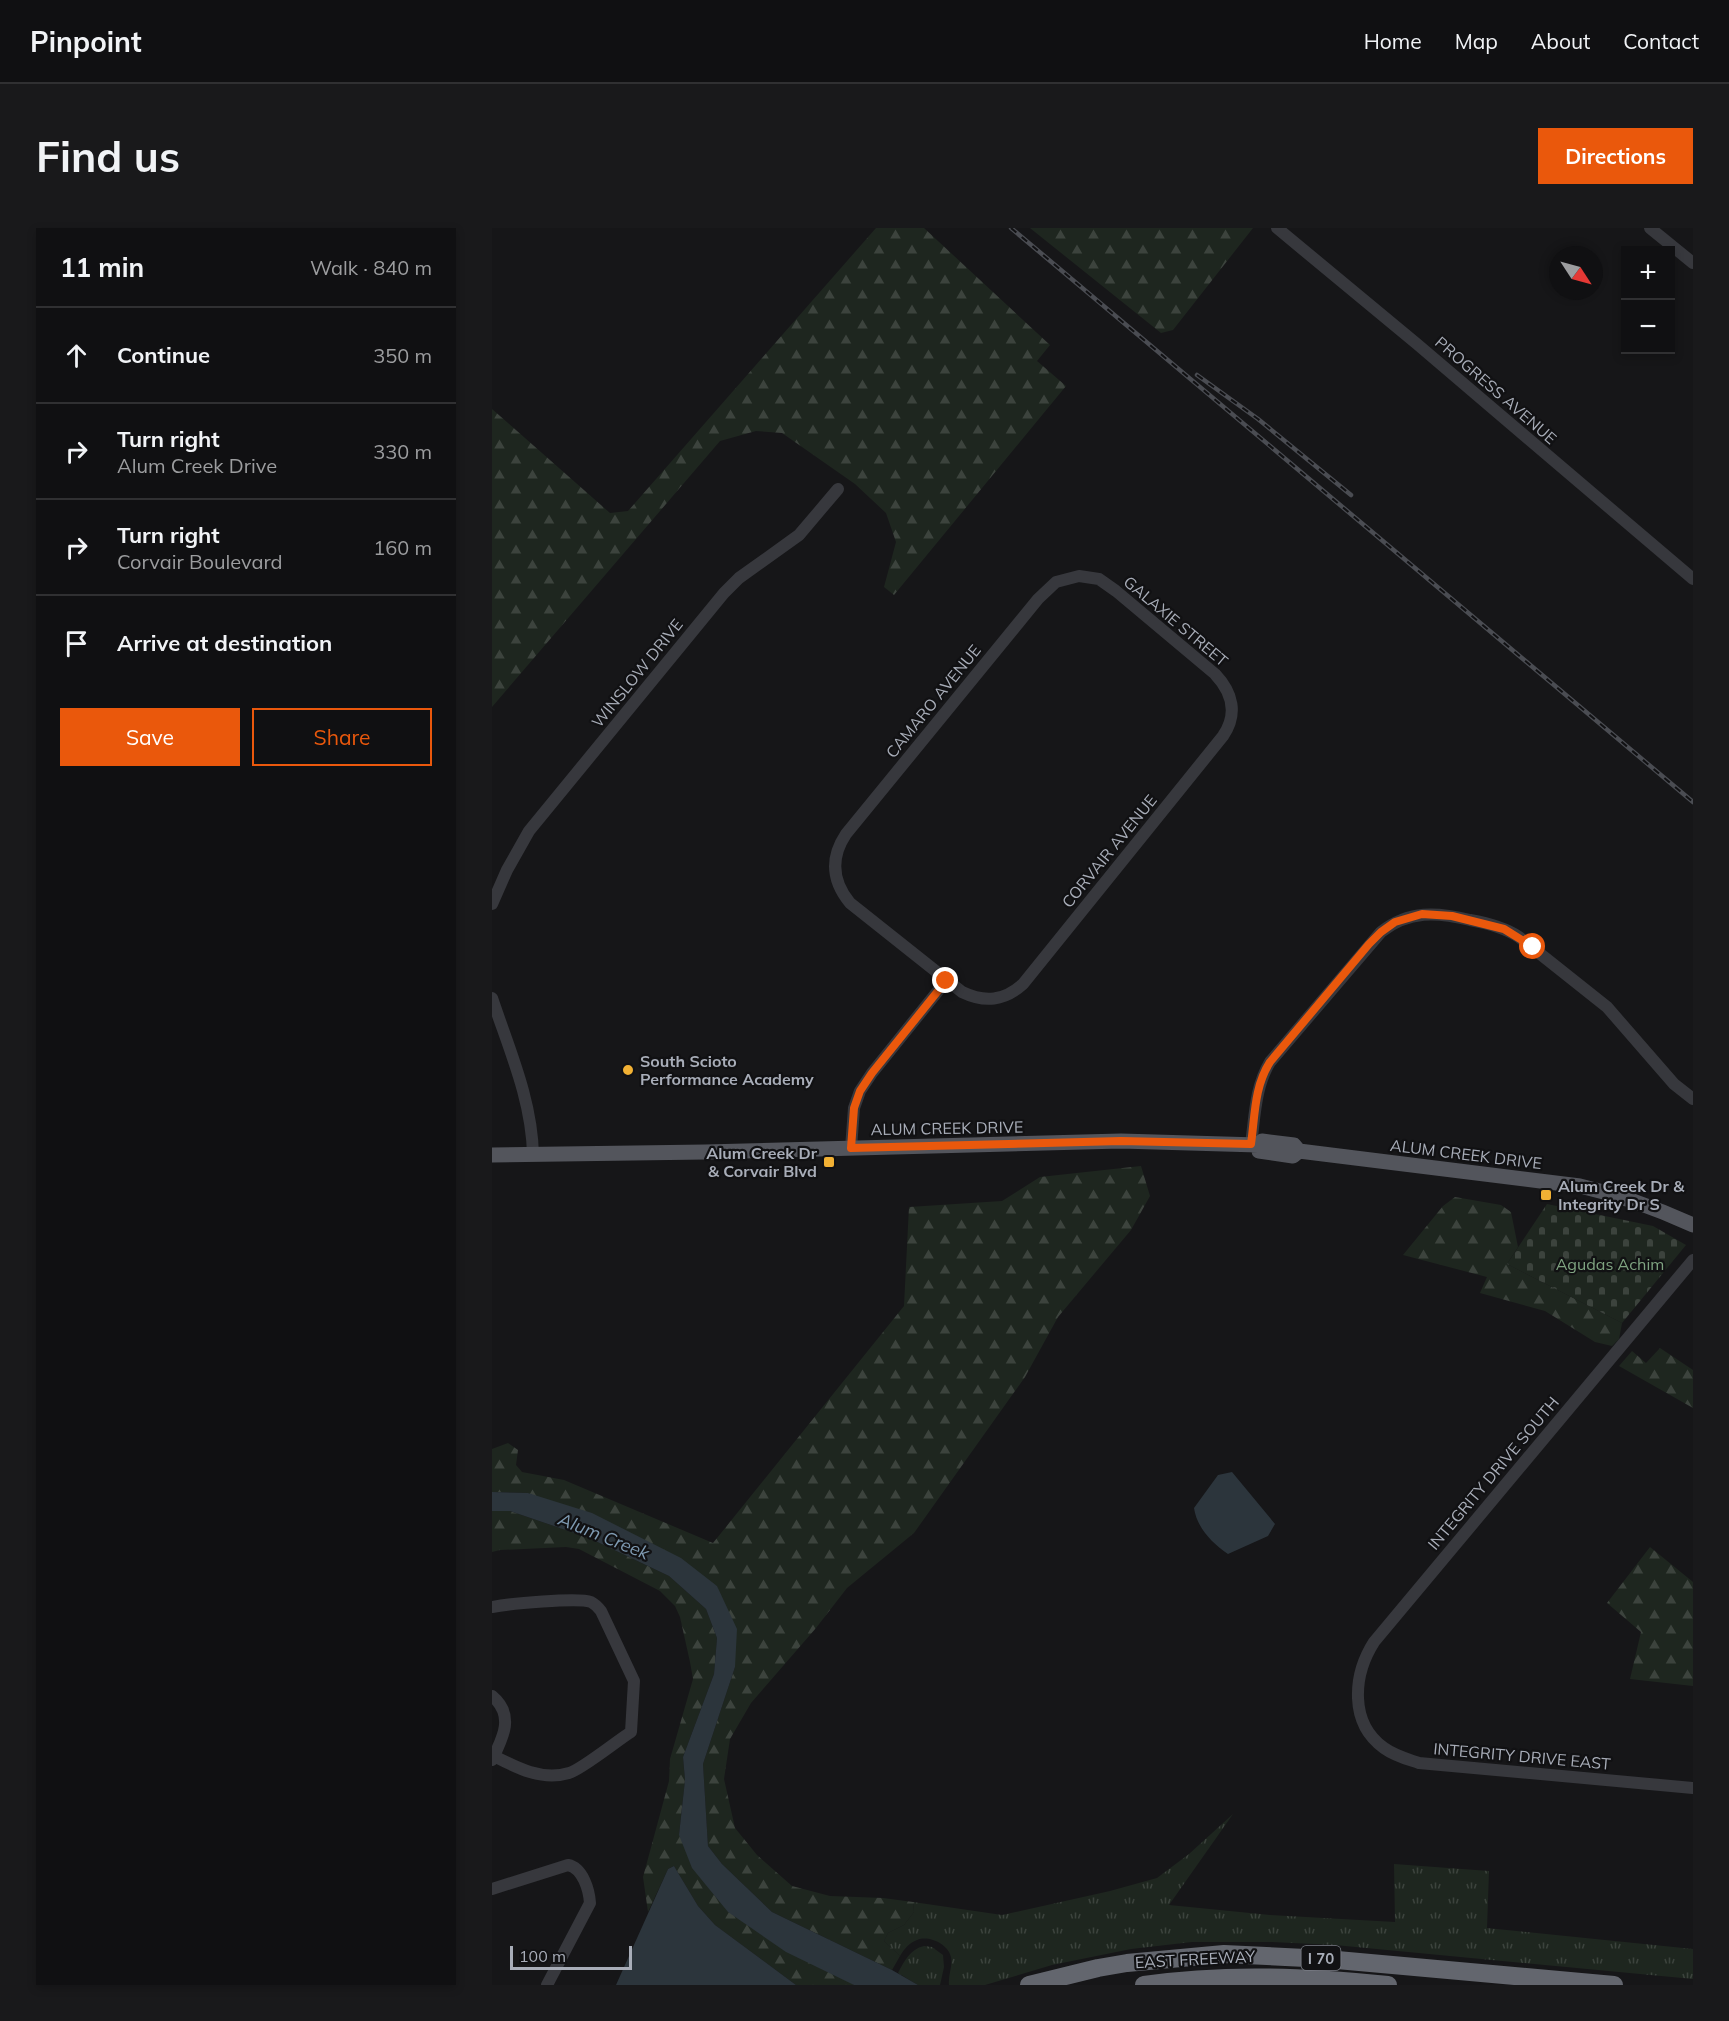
<!DOCTYPE html>
<meta charset="utf-8">
<style>
:root{--surface:#101012;--page:#19191b;--text:#f1f3f6;--muted:#9c9d9f;--line:#303032;--accent:#ea580c}
body{margin:0;font-family:Mulish,sans-serif;background:var(--page);color:var(--text)}
.controls{position:absolute;right:18px;top:18px;display:grid;overflow:hidden;border-radius:0px;box-shadow:0 3px 9px #0003}
.controls button{width:54px;height:54px;display:grid;place-items:center;padding:0;border:0;border-bottom:2px solid var(--line);background:var(--surface);color:var(--text);font:30px sans-serif}
.compass{position:absolute;left:1057px;top:18px;width:54px;height:54px;border-radius:50%;background:var(--surface);box-shadow:0 3px 9px #0003;rotate:126deg}
.scale{position:absolute;left:18px;bottom:15px;width:122px;box-sizing:border-box;padding-left:6px;border:3px solid #a8adb8;border-top:0;font-size:16px;line-height:21px;white-space:nowrap;color:#a8adb8;-webkit-text-stroke:4px #111113;paint-order:stroke}
.stop{position:absolute;width:18px;height:18px;margin:-14px;border:4px solid #ea580c;border-radius:50%;background:#fff}
.stop.end{background:#ea580c;border-color:#fff;box-shadow:0 2px 6px #0008}
.list{margin:0;padding:0;list-style:none}
h2{display:flex;justify-content:space-between;align-items:center;height:78px;margin:0;padding:0 24px;font-size:26px}
h2 small{font-size:20px;font-weight:400;color:var(--muted)}
.list li{display:grid;grid-template-columns:39px 1fr auto;gap:18px;align-items:center;box-sizing:border-box;height:96px;padding:0 24px;border-top:2px solid var(--line)}
.list b{display:block;font-size:22px;white-space:nowrap}
.list p{margin:0;font-size:20px;white-space:nowrap;color:var(--muted)}
.list em{font-size:20px;font-style:normal;color:var(--muted)}
.actions{display:flex;gap:12px;padding:18px 24px}
.actions a{flex:1;padding:14px 0;border:2px solid var(--accent);border-radius:0px;text-align:center;font-size:21px;color:var(--accent)}
.actions .main{background:var(--accent);color:#fff}
.icon{flex:none;width:33px;height:33px;fill:none;stroke:currentColor;stroke-width:2;stroke-linecap:round;stroke-linejoin:round}
.map{position:relative;flex:none;width:1201px;height:1757px;overflow:hidden;border-radius:0px}
header{display:flex;align-items:center;gap:36px;box-sizing:border-box;height:84px;padding:0 30px;background:var(--surface);border-bottom:2px solid var(--line)}
header strong{font-size:28px}
nav{display:flex;gap:33px;margin-inline-start:auto;font-size:21px}
.intro{display:flex;align-items:center;justify-content:space-between;box-sizing:border-box;height:144px;padding:0 36px}
h1{margin:0;font-size:42px}
.button{padding:15px 27px;border-radius:0px;background:var(--accent);color:#fff;font-size:21px;font-weight:700}
main{display:flex;gap:36px;padding:0 36px}
aside{flex:1;background:var(--surface);border-radius:0px;box-shadow:0 3px 9px #0003}
.map>svg:first-child{display:block}
</style>
<header>
<strong>Pinpoint</strong>
<nav><a>Home</a><a>Map</a><a>About</a><a>Contact</a></nav>
</header>
<div class="intro"><h1>Find us</h1><a class="button">Directions</a></div>
<main>
<aside>
<h2>11 min<small>Walk · 840 m</small></h2>
<ul class="list">
<li><svg class="icon" aria-label="ahead" viewBox="0 0 24 24"><path d="M12 20V5M6 11l6-6 6 6"/></svg><div><b>Continue</b></div><em>350 m</em></li>
<li><svg class="icon" aria-label="right" viewBox="0 0 24 24"><path d="M7 20v-9h11M14 6l5 5-5 5"/></svg><div><b>Turn right</b><p>Alum Creek Drive</p></div><em>330 m</em></li>
<li><svg class="icon" aria-label="right" viewBox="0 0 24 24"><path d="M7 20v-9h11M14 6l5 5-5 5"/></svg><div><b>Turn right</b><p>Corvair Boulevard</p></div><em>160 m</em></li>
<li><svg class="icon" aria-label="arrive" viewBox="0 0 24 24"><path d="M6 21V4h12l-3 4 3 4H6"/></svg><div><b>Arrive at destination</b></div></li>
</ul>
<div class="actions"><a class="main">Save</a><a>Share</a></div>
</aside>
<div class="map">
<svg width="1201" height="1757" viewBox="0 0 1201 1757">
<defs>
<pattern id="grass-tufts" width="24" height="20" patternUnits="userSpaceOnUse" patternTransform="scale(1.5)"><rect width="24" height="20" fill="#1e261f"/><path d="M3 7l-1-3M5 7V3M7 7l1-3M15 17l-1-3M17 17v-4M19 17l1-3" fill="none" stroke="#3c433d"/></pattern>
<pattern id="forest-firs" width="22" height="20" patternUnits="userSpaceOnUse" patternTransform="scale(1.5)"><rect width="22" height="20" fill="#1e261f"/><path d="M5 1l3.5 6h-7zM16 11l3.5 6h-7z" fill="#3c433d"/></pattern>
<pattern id="cemetery-stones" width="16" height="16" patternUnits="userSpaceOnUse" patternTransform="scale(1.5)"><rect width="16" height="16" fill="#1e261f"/><path d="M2 7V4a2 2 0 0 1 4 0v3zM10 15v-3a2 2 0 0 1 4 0v3z" fill="#3c433d"/></pattern>
</defs>
<rect width="100%" height="100%" fill="#161618"/>
<path fill="url(#grass-tufts)" d="M 741,1586 L 677,1677 L 778,1687 L 903,1694 L 902,1636 L 997,1643 L 995,1700 L 1201,1721 L 1201,1751 L 843,1717 L 780,1714 L 700,1714 L 639,1721 L 560,1737 L 493,1757 L 457,1757 C 456,1747 461,1738 459,1729 C 456,1716 437,1707 425,1712 C 417,1715 412,1721 408,1728 L 392,1713 L 396,1705 L 412,1697 L 422,1684 L 421,1674 L 510,1687 L 618,1663 L 665,1650 L 697,1626 Z
M 432,1718 L 440,1719 L 451,1727 L 452,1739 L 448,1757 L 426,1757 L 406,1745 C 412,1734 418,1721 432,1718 Z"/>
<path fill="url(#forest-firs)" d="M 384,0 L 432,0 L 558,117 L 545,133 L 574,158 L 402,367 L 392,359 L 404,314 L 394,285 L 363,256 L 290,205 L 264,203 L 228,213 L 0,479 L 0,181 L 118,285 L 136,283 Z
M 538,0 L 761,0 L 681,102 L 669,105 Z
M 649,938 L 658,968 L 639,1002 L 566,1089 L 533,1149 L 422,1305 L 355,1360 L 324,1400 L 259,1475 L 238,1511 L 232,1551 L 243,1600 L 265,1627 L 300,1658 L 338,1668 L 391,1670 L 421,1674 L 422,1684 L 412,1697 L 396,1705 L 392,1713 L 408,1728 L 400,1742 L 280,1684 L 230,1636 L 216,1618 L 211,1536 L 243,1439 L 225,1358 L 36,1265 L 0,1264 L 0,1221 L 16,1215 L 26,1222 L 24,1237 L 30,1244 L 72,1252 L 221,1315 L 412,1078 L 417,979 L 510,973 L 548,949 Z
M 963,969 L 1009,977 L 1019,984 L 1026,1019 L 1015,1036 L 1130,1095 L 1127,1111 L 1120,1118 L 1103,1114 L 1053,1083 L 988,1065 L 995,1049 L 911,1027 L 951,978 Z
M 1168,1120 L 1201,1142 L 1201,1180 L 1127,1138 L 1140,1123 L 1154,1135 Z
M 0,1283 L 18,1283 L 97,1310 L 177,1348 L 214,1381 L 225,1410 L 222,1446 L 191,1529 L 193,1552 L 187,1607 L 362,1757 L 304,1757 L 223,1697 L 206,1678 L 182,1638 L 176,1641 L 156,1684 L 151,1649 L 177,1553 L 178,1531 L 201,1451 L 198,1434 L 188,1389 L 183,1378 L 168,1363 L 87,1321 L 74,1319 L 8,1322 L 0,1324 Z
M 1158,1319 L 1201,1354 L 1201,1458 L 1138,1451 L 1149,1404 L 1115,1375 Z"/>
<path fill="url(#cemetery-stones)" d="M 1055,976 L 1161,998 L 1194,1017 L 1130,1095 L 1015,1036 Z"/>
<path fill="#2c353c" d="M 740,1244 L 783,1296 L 776,1308 L 736,1326 C 720,1315 705,1300 702,1280 L 726,1247 Z
M 0,1264 L 36,1265 L 100,1285 L 189,1330 L 225,1358 L 245,1401 L 243,1439 L 211,1536 L 216,1618 L 230,1636 L 280,1684 L 400,1742 L 426,1757 L 362,1757 L 294,1724 L 236,1684 L 200,1640 L 187,1607 L 193,1552 L 191,1529 L 222,1446 L 225,1410 L 214,1381 L 177,1348 L 97,1310 L 18,1283 L 0,1283 Z
M 182,1638 L 206,1678 L 223,1697 L 304,1757 L 124,1757 L 176,1641 Z"/>
<g fill="none" stroke-linecap="round" stroke-linejoin="round">
<path stroke="#37383d" stroke-width="12" d="M 785,0 L 925,116 L 1201,351
M 1158,0 L 1201,35
M 587,348 L 607,351 L 624,363 L 723,446 C 741,465 746,486 731,508 L 531,756 C 512,773 493,775 470,764 L 358,675 C 340,653 338,630 354,606 L 546,371 L 564,354 Z
M 0,676 L 15,642 L 37,603 L 232,365 L 247,350 L 307,307 L 346,261
M 0,770 C 17,821 40,872 41,927
M 759,916 C 763,888 763,859 778,834 L 889,704 C 917,682 945,684 978,692 C 995,695 1012,699 1027,709 L 1115,779 L 1182,856 L 1201,871
M 359,920 L 362,880 L 368,863 L 380,845 L 454,753
M 1201,1032 L 882,1414 C 861,1447 857,1495 892,1520 C 903,1528 915,1531 927,1535 L 1201,1560
M 0,1379 C 16,1376 86,1369 99,1374 C 103,1376 106,1379 109,1383 L 142,1453 L 139,1504 C 126,1512 89,1542 77,1545 C 50,1553 25,1540 2,1528
M 0,1468 C 23,1487 11,1510 0,1532
M 0,1661 L 76,1637 C 91,1640 97,1662 98,1675 L 55,1757"/>
<path stroke="#53555c" stroke-width="15" d="M 766,917 L 767,923 L 801,928 L 807,923
M 0,927 L 213,924 L 629,913 L 766,917 L 770,913 L 802,917 L 807,923 L 1088,958 C 1128,967 1164,980 1201,997"/>
<path stroke="#63666e" stroke-width="18" d="M 537,1757 L 606,1740 L 635,1735 L 732,1726 L 834,1731 L 1122,1757
M 652,1757 C 734,1745 815,1749 896,1757"/>
<defs>
<path id="rail" d="M 519,0 L 1201,574
M 705,147 L 766,191 L 859,267"/>
</defs>
<use href="#rail" stroke="#4a4c52" stroke-width="4.5"/>
<use href="#rail" stroke="#111113" stroke-width="2" stroke-dasharray="7" stroke-linecap="butt"/>
</g>
<g fill="none" stroke-linecap="round" stroke-linejoin="round">
<path stroke="#ea580c" stroke-width="8" d="M 454,753 L 380,845 L 368,863 L 362,880 L 359,920 L 629,913 L 759,916 C 763,888 762,859 778,834 L 877,716 L 889,704 L 903,694 L 930,686 L 960,688 L 1012,701 L 1041,719"/>
</g>
<g fill="#f2b134" stroke="#111113" stroke-width="2">
<circle cx="136" cy="842" r="6"/>
<rect x="331" y="928" width="12" height="12" rx="3"/>
<rect x="1048" y="961" width="12" height="12" rx="3"/>
</g>
<g text-anchor="middle" dominant-baseline="central" stroke-width="4.5" stroke-linejoin="round" paint-order="stroke">
<rect fill="#111113" stroke="#7b7e86" stroke-width="1.5" x="809.5" y="1718" width="39" height="24" rx="4.5"/>
<g font-size="15" font-weight="bold" fill="#a8adb8">
<text x="829" y="1730">I 70</text>
</g>
<g font-size="16" fill="#a8adb8" stroke="#111113">
<text transform="translate(1004 162) rotate(41)">PROGRESS AVENUE</text>
<text transform="translate(684 393) rotate(40)">GALAXIE STREET</text>
<text transform="translate(145 445) rotate(-51)">WINSLOW DRIVE</text>
<text transform="translate(441 473) rotate(-51)">CAMARO AVENUE</text>
<text transform="translate(617 623) rotate(-51)">CORVAIR AVENUE</text>
<text transform="translate(455 900) rotate(-1)">ALUM CREEK DRIVE</text>
<text transform="translate(974 926) rotate(7)">ALUM CREEK DRIVE</text>
<text transform="translate(1001 1245) rotate(-50)">INTEGRITY DRIVE SOUTH</text>
<text transform="translate(1030 1528) rotate(5)">INTEGRITY DRIVE EAST</text>
<text transform="translate(703 1731) rotate(-3)">EAST FREEWAY</text>
</g>
<g font-size="16" font-weight="bold" fill="#a8adb8" stroke="#111113" text-anchor="start">
<text x="148" y="833">South Scioto<tspan x="148" dy="18">Performance Academy</tspan></text>
<text x="325" y="925" text-anchor="end">Alum Creek Dr<tspan x="325" dy="18">&amp; Corvair Blvd</tspan></text>
<text x="1066" y="958">Alum Creek Dr &amp;<tspan x="1066" dy="18">Integrity Dr S</tspan></text>
</g>
<g font-size="16" fill="#7fa381" stroke="#111113">
<text x="1118" y="1036">Agudas Achim</text>
</g>
<g font-size="18" font-style="italic" fill="#7f9bb3" stroke="#111113">
<text transform="translate(112 1308) rotate(22)">Alum Creek</text>
</g>
</g>
</svg>
<div class="controls">
<button>+</button>
<button>−</button>
</div>
<svg class="compass" viewBox="-18 -18 36 36"><path d="M0-13l5 13h-10z" fill="#e53935"/><path d="M0 13l5-13h-10z" fill="#9c9d9f"/></svg>
<div class="scale">100 m</div>
<div class="stop" style="left:1041px;top:719px"></div>
<div class="stop end" style="left:454px;top:753px"></div>
</div>
</main>
